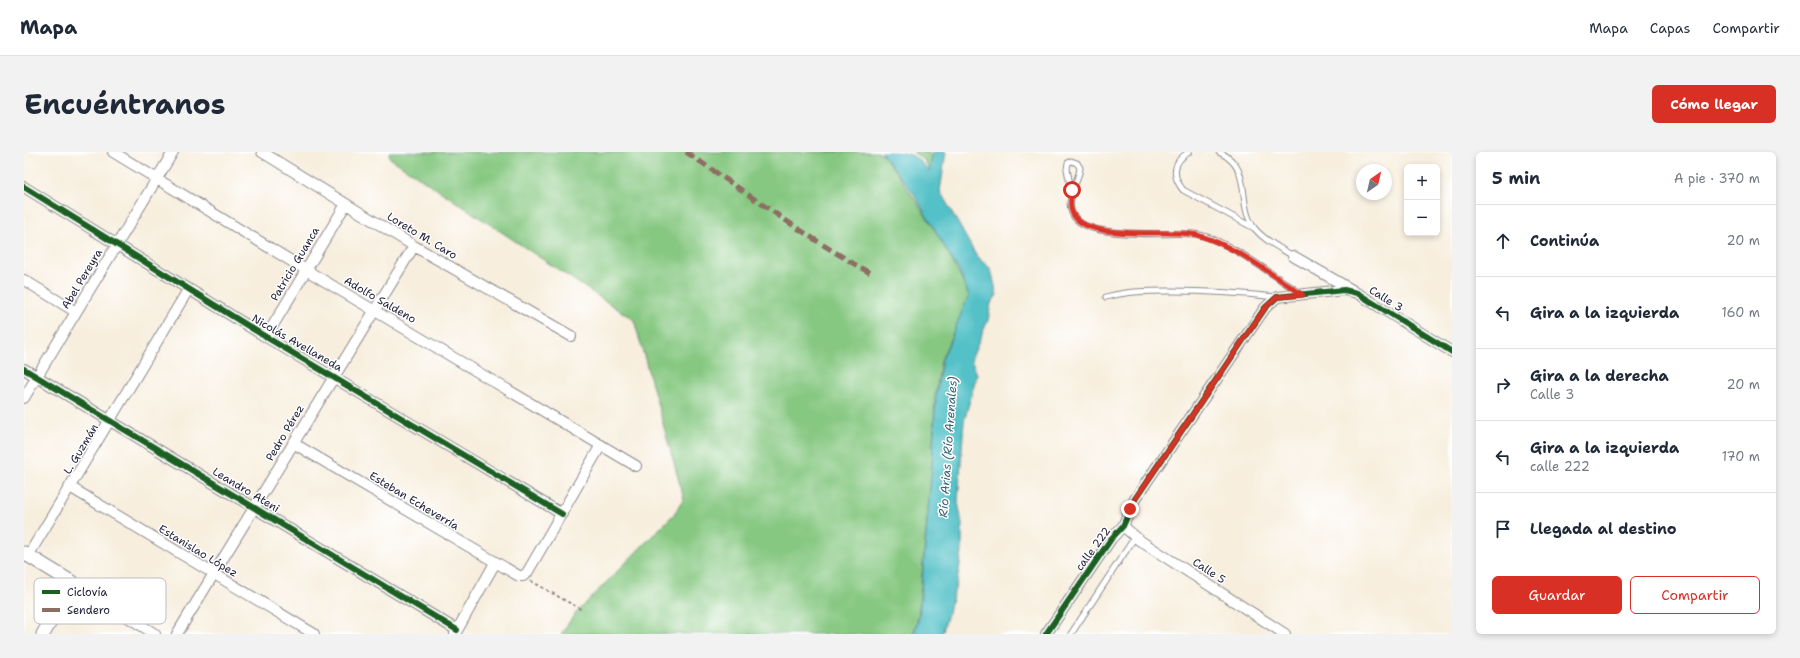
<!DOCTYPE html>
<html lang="es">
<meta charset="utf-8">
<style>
:root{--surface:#fff;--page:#f2f2f3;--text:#1f2937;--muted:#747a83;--line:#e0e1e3;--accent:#d93025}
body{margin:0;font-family:"Shantell Sans",sans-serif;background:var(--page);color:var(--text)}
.controls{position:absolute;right:12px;top:12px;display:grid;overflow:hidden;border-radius:6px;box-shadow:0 2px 6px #0003}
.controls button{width:36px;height:36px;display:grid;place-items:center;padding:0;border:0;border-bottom:1px solid var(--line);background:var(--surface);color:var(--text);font:20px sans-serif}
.compass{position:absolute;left:1332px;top:12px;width:36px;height:36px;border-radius:50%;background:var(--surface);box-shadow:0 2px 6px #0003;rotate:34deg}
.stop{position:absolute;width:12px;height:12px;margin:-9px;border:3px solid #d93025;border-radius:50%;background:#fff}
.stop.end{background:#d93025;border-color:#fff;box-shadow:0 1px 4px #0008}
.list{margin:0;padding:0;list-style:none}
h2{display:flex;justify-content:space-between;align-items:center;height:52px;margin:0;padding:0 16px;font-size:17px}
h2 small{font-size:13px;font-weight:400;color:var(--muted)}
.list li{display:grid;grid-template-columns:26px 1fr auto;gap:12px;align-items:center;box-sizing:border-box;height:72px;padding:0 16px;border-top:1px solid var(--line)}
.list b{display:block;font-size:15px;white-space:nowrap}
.list p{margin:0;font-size:13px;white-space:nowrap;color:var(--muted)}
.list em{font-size:13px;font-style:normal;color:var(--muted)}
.actions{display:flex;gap:8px;padding:12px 16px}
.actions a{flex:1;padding:9px 0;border:1px solid var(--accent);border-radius:6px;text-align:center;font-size:14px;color:var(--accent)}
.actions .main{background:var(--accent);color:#fff}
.icon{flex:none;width:22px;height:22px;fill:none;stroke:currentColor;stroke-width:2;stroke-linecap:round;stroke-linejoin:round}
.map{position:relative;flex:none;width:1428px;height:482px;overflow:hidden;border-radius:6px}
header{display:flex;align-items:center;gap:24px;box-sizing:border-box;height:56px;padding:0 20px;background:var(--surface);border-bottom:1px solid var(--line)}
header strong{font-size:19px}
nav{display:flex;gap:22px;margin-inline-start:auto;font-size:14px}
.intro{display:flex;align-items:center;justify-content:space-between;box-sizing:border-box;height:96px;padding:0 24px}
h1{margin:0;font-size:28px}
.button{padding:10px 18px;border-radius:6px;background:var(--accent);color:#fff;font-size:14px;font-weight:700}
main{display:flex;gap:24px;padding:0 24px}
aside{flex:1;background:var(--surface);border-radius:6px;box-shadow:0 2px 6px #0003}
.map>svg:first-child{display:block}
</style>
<header>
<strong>Mapa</strong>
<nav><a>Mapa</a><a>Capas</a><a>Compartir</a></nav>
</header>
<div class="intro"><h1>Encuéntranos</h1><a class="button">Cómo llegar</a></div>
<main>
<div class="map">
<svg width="1428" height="482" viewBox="0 0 1428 482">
<rect width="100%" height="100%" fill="#fff"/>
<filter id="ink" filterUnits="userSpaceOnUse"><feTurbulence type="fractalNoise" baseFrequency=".025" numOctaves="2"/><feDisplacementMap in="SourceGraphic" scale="8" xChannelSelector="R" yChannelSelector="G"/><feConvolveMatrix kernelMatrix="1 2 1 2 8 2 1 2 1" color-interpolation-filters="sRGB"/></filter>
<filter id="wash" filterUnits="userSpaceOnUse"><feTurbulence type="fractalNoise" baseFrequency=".012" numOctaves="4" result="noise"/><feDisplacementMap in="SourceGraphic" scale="16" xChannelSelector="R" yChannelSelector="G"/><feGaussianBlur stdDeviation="0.9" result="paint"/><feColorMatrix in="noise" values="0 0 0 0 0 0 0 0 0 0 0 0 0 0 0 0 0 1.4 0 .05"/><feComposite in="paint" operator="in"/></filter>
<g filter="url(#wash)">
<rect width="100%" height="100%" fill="#f7eedd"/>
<path fill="#86c881" stroke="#54755e" d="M 365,0 L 854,0 L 859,3 C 892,46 923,93 945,144 L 917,208 L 911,246 L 908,313 L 894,465 L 889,482 L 537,482 L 550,463 L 650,362 L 660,347 L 610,168 L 366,6 Z
M 889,0 L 904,0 L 908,4 L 906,19 L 900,8 Z"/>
<path fill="#52c1c7" stroke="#3a7281" d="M 857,0 C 883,0 891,0 905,20 L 909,0 L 922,0 L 916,39 L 953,105 L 967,117 L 973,143 L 967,151 L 964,168 L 947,208 L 953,222 L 940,270 L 934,350 L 938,372 L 938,400 L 933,430 L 918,482 L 890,482 L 895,465 L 908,313 L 912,245 L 918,208 L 945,143 L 935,119 L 890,42 Z"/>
</g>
<g filter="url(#ink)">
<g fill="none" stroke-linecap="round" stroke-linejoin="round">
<defs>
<path id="service" d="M 1165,0 C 1148,10 1148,24 1159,38 L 1230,76
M 1195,0 C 1231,17 1211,52 1231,77 C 1241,89 1256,96 1269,104
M 1047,38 L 1043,17 L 1044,11 L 1047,9 L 1053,11 L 1056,16 C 1054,33 1037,52 1053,68 C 1073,87 1141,80 1170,82 C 1200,85 1250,124 1276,141
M 1082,145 C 1103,139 1125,139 1146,139 C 1182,139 1216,141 1252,145
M 1047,482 L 1111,385"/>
<path id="minor" d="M 89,0 L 282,118 L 612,314
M 238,0 L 390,94 L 547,184
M 0,35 L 242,185 L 538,362
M 1269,104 L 1328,138
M 0,128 L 52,160
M 242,185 L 322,52
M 0,217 L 433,478
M 0,246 L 149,0
M 269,291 L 495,424 L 499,424 L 503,421 L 577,293
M 46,335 L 290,482
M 1099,374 L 1115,388 L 1261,482
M 4,404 L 164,138
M 49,431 L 131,482
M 153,482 L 390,94
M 431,482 L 471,411
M 1022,482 L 1087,387 L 1099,374 L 1111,347 L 1241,156 L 1253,145 L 1320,138 L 1333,141 L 1428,200"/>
<path id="tertiary" d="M 0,401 L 49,431 L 19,482"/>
</defs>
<use href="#service" stroke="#8c888c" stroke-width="7"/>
<use href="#minor" stroke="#8c888c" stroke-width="12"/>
<use href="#tertiary" stroke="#8c888c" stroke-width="15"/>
<path stroke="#8c888c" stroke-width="2" stroke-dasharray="3 3" stroke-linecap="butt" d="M 507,429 L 558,458"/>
<use href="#service" stroke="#fff" stroke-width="5"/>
<use href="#minor" stroke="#fff" stroke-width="10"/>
<use href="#tertiary" stroke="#fff" stroke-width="13"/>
<path stroke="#8d6e63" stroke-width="5" stroke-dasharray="10 5" stroke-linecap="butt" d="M 662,0 C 723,41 782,85 846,121"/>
<defs>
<path id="cycleway" d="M 0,35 L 242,185 L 538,362
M 0,217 L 433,478
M 1022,482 L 1087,387 L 1099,374 L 1111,347 L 1241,156 L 1253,145 L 1320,138 L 1333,141 L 1428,200"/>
</defs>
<use href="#cycleway" stroke="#fff" stroke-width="8"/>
<use href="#cycleway" stroke="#1b5e20" stroke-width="6"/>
</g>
</g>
<g fill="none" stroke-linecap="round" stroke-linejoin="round" filter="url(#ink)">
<path stroke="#d93025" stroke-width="5" d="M 1048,38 C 1047,44 1046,51 1047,56 C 1053,93 1148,76 1173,83 C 1212,94 1245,121 1279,143 L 1253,145 L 1241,156 L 1111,347 L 1106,357"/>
</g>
<g text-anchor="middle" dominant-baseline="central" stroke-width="3" stroke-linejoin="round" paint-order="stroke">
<g font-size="11" fill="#22223b" stroke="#fff">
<text transform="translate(398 84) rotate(31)">Loreto M. Caro</text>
<text transform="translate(271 112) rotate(-59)">Patricio Guanca</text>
<text transform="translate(58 127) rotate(-59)">Abel Pereyra</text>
<text transform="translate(1362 147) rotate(32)">Calle 3</text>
<text transform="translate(356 148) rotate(30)">Adolfo Saldeno</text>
<text transform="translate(273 191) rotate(30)">Nicolás Avellaneda</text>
<text transform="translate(261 281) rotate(-59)">Pedro Pérez</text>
<text transform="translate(57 297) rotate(-59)">L. Guzmán</text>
<text transform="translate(222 338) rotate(31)">Leandro Ateni</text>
<text transform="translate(390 349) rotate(31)">Esteban Echeverría</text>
<text transform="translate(1069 397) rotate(-54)">calle 222</text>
<text transform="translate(174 399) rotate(31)">Estanislao López</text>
<text transform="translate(1185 419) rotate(33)">Calle 5</text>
</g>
<g font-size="12" font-style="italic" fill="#356273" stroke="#fff">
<text transform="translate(924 295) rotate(-86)">Río Arias (Río Arenales)</text>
</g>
</g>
<rect x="10" y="426" width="132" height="46" rx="6" fill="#fff" stroke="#bdbdc4" stroke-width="1"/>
<rect x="18" y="438" width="18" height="4" fill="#1b5e20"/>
<rect x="18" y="456" width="18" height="4" fill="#8d6e63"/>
<g font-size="11" fill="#22223b">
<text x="43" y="444">Ciclovía</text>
<text x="43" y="462">Sendero</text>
</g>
</svg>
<div class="controls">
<button>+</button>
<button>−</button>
</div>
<svg class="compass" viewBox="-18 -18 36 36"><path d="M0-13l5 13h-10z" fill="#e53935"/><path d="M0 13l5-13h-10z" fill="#747a83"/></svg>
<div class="stop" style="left:1048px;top:38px"></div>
<div class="stop end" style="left:1106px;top:357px"></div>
</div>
<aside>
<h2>5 min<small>A pie · 370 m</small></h2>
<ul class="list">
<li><svg class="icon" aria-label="ahead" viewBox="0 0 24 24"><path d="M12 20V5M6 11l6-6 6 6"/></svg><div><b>Continúa</b></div><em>20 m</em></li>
<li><svg class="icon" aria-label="left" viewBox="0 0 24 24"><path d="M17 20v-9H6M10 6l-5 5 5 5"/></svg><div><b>Gira a la izquierda</b></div><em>160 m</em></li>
<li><svg class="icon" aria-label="right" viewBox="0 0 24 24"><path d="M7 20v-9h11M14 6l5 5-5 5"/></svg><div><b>Gira a la derecha</b><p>Calle 3</p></div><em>20 m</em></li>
<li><svg class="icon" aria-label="left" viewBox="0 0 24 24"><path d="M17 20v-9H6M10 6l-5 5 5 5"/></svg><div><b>Gira a la izquierda</b><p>calle 222</p></div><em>170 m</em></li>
<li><svg class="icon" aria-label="arrive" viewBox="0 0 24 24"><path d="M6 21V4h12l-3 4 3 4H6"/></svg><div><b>Llegada al destino</b></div></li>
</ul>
<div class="actions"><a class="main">Guardar</a><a>Compartir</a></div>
</aside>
</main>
